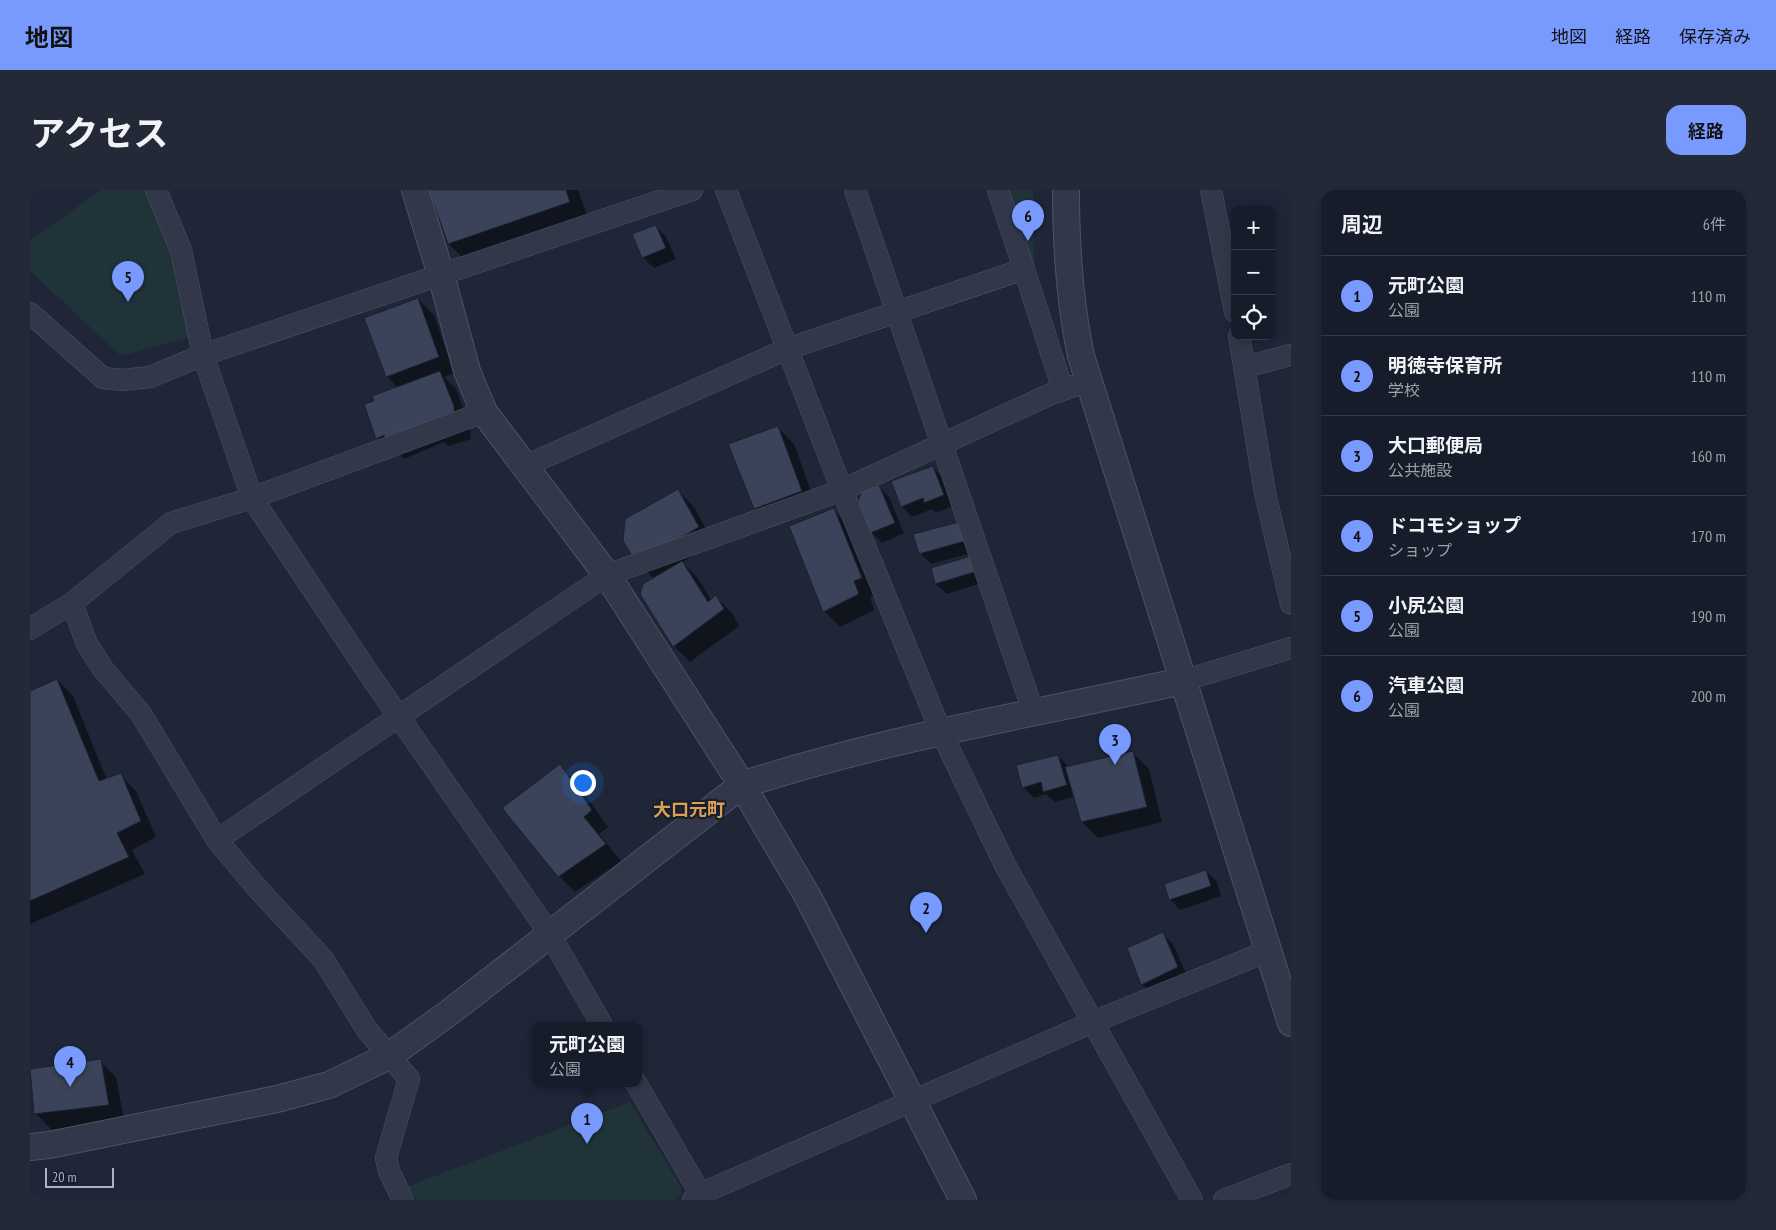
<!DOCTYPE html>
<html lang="ja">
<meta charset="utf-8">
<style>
:root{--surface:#161c2a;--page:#232936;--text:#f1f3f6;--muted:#9ea1a8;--line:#353a47;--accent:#789aff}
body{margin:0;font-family:"PT Sans Narrow","Noto Sans JP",sans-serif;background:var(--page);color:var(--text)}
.controls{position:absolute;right:15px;top:15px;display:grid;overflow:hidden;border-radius:10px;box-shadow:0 2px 12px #0003}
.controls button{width:45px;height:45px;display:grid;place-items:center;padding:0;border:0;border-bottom:1px solid var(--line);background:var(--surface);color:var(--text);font:25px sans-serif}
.scale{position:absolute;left:15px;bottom:12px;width:69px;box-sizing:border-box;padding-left:5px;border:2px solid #acb2c6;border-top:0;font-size:14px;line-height:18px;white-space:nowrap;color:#acb2c6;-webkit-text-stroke:4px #181e2d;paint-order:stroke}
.you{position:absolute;left:552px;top:592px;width:18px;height:18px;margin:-12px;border:4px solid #fff;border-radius:50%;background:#1a73e8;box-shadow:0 0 0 8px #1a73e833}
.badge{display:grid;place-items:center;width:32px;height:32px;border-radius:50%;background:var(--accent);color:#111;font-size:16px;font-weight:700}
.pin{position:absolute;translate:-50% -41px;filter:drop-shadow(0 1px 2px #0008)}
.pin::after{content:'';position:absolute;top:26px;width:18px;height:15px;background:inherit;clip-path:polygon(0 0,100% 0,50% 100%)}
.popup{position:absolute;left:502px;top:832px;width:110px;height:65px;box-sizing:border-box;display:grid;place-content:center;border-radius:10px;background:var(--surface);filter:drop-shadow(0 1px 4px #0005);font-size:16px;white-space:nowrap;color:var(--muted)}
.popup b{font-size:19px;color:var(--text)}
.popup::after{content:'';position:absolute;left:50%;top:100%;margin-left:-10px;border:10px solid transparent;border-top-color:var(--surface)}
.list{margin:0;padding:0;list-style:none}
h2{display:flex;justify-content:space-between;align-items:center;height:65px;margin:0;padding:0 20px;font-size:21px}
h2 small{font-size:16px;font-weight:400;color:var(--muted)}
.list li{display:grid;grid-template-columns:32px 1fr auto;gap:15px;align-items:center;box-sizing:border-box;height:80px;padding:0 20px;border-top:1px solid var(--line)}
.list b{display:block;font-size:19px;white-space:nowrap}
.list p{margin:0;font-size:16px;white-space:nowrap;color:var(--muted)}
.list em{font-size:16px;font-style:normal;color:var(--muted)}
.icon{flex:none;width:28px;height:28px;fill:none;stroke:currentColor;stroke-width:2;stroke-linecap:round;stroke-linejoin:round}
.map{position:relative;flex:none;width:1261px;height:1010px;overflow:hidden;border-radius:15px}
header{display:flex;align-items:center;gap:30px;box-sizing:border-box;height:70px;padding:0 25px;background:var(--accent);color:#111}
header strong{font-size:24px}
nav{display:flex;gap:28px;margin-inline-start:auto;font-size:18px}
.intro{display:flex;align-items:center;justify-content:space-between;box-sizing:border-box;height:120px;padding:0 30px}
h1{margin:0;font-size:35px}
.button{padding:12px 22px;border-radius:15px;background:var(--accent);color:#111;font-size:18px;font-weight:700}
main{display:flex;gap:30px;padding:0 30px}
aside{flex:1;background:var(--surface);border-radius:15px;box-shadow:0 2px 12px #0003}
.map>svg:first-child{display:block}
</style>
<header>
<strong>地図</strong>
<nav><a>地図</a><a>経路</a><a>保存済み</a></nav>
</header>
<div class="intro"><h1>アクセス</h1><a class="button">経路</a></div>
<main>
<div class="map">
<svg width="1261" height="1010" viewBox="0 0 1261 1010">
<rect width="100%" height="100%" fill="#1e2638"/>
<path fill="#203339" d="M 71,0 L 122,0 L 174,143 L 91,166 L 0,81 L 0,51 Z
M 978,0 L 1003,0 L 1004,86 Z
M 600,912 L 651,997 L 651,1005 L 645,1010 L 386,1010 L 379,996 Z"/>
<path fill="#0007" d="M 400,0 L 548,0 L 560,33 L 440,75 L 419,54 Z
M 626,36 L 636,47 L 646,69 L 624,78 L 613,67 Z
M 388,109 L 404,125 L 424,183 L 414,187 L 426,199 L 439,233 L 441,249 L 419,256 L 414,252 L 374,269 L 368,262 L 363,264 L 347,248 L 345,211 L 368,198 L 357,186 Z
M 748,238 L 764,254 L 787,318 L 741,334 L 725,318 Z
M 903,278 L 914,288 L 923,316 L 906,323 L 902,319 L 882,327 L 872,316 Z
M 848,296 L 859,307 L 874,343 L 852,353 L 841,342 Z
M 648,301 L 664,317 L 684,354 L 652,372 L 668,388 L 681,410 L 686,407 L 702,423 L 709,436 L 660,472 L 644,456 L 624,389 L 607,372 Z
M 803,320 L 819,336 L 848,404 L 840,407 L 844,420 L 810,437 L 794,421 Z
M 929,334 L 945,362 L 901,374 L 890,363 Z
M 954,377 L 958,391 L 917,404 L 906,394 L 902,379 Z
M 27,490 L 43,506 L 77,590 L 90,585 L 106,601 L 126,647 L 102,660 L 115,684 L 0,734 L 0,502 Z
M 1103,563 L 1119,579 L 1132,632 L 1068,648 L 1052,632 L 1045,606 L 1025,612 L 1016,604 L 1004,608 L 993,597 L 1028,566 L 1039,577 Z
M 530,576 L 546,592 L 578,637 L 569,644 L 591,671 L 545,702 L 529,686 Z
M 1176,681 L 1187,692 L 1191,706 L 1150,720 L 1140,709 Z
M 1132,744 L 1143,754 L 1158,788 L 1123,805 L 1112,794 Z
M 70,871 L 86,887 L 94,930 L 22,940 L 6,924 L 0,880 Z"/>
<path fill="#3a4359" stroke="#1a202f" d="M 399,0 L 536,0 L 540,12 L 418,54 Z
M 626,35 L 636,58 L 612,68 L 602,44 Z
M 388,108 L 409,167 L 356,187 L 334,128 Z
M 410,181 L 424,216 L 425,233 L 357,253 L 354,245 L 346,249 L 334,214 L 344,211 L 342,206 Z
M 748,236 L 772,301 L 724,319 L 698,254 Z
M 903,276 L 914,305 L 894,313 L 893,308 L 871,317 L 861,291 Z
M 849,295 L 865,333 L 840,343 L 827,313 L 832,301 Z
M 648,299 L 669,337 L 606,373 L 593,351 L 595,329 Z
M 804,318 L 832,388 L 824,391 L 829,404 L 793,422 L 759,336 Z
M 929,332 L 935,351 L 889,364 L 883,344 Z
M 944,365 L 948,381 L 905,394 L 901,378 Z
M 652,371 L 678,412 L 686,405 L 694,419 L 643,457 L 610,404 L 613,394 Z
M 27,489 L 69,591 L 91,583 L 111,631 L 87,643 L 99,667 L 0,711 L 0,501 Z
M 1103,561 L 1117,617 L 1051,632 L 1035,577 Z
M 1028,565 L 1037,595 L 1013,602 L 1011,592 L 992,598 L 986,575 Z
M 530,574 L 562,620 L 554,627 L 576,654 L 528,687 L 472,618 Z
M 1176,680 L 1181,696 L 1139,710 L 1134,694 Z
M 1133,742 L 1148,777 L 1111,795 L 1097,758 Z
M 71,869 L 79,915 L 4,924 L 0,879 Z"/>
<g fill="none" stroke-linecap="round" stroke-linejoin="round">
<defs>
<path id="minor" d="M 126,0 L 151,60 L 173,165 L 222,308 L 337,481 L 519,743 L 572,835
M 696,0 L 812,300 L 911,542 L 975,675 L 1162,1010
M 825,0 L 1004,524
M 968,0 L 994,79
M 1181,0 L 1205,122
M 0,123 L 73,188 L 92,190 L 120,187 L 173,165 L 662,0
M 1209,146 L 1235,303 L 1261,414
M 1214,177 L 1261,165
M 495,276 L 757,159 L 994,79 L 1033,200
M 42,413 L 57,454 L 73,479 L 111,524 L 187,650 L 227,698 L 293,769 L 337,840 L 379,889 L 356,968 L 359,981 L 373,1010
M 0,439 L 42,413 L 141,333 L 222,308 L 454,222
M 1152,491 L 1261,458
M 187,650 L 577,385 L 812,300 L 1021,204 L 1058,191
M 606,893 L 674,1010
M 663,1010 L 670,1004 L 1063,832 L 1238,761
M 1194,1010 L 1261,984"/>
<path id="tertiary" d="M 385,0 L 411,85 L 437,181 L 454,222 L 577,385 L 712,595 L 778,707 L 933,1010
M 1036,0 C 1036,57 1039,110 1051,166 L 1261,833
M 0,957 L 19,955 L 247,909 L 299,895 L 359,866 L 420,822 L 712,595 C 855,548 1005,524 1152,491"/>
</defs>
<use href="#minor" stroke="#4d5364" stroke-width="22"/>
<use href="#tertiary" stroke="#4d5364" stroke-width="28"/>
<use href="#minor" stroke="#323849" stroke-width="21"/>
<use href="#tertiary" stroke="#323849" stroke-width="26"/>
</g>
<g text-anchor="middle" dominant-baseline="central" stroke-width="4.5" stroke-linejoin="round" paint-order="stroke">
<g font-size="18" font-weight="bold" fill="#daa053" stroke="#181e2d">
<text x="659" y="619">大口元町</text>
</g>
</g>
</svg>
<div class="controls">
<button>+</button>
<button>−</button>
<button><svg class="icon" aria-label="locate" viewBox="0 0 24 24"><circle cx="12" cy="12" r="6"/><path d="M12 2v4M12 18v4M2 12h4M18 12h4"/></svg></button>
</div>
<div class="scale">20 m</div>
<div class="you"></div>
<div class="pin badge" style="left:557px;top:954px">1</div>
<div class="popup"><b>元町公園</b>公園</div>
<div class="pin badge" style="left:896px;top:743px">2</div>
<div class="pin badge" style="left:1085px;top:575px">3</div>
<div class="pin badge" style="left:40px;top:897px">4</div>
<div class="pin badge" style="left:98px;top:112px">5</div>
<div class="pin badge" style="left:998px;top:51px">6</div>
</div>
<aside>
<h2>周辺<small>6件</small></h2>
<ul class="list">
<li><span class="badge">1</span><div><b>元町公園</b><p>公園</p></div><em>110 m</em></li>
<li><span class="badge">2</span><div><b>明徳寺保育所</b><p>学校</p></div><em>110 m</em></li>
<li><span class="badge">3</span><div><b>大口郵便局</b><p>公共施設</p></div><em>160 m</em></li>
<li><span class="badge">4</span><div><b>ドコモショップ</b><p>ショップ</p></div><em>170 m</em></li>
<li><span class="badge">5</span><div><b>小尻公園</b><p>公園</p></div><em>190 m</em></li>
<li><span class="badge">6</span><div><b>汽車公園</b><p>公園</p></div><em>200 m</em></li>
</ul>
</aside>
</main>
